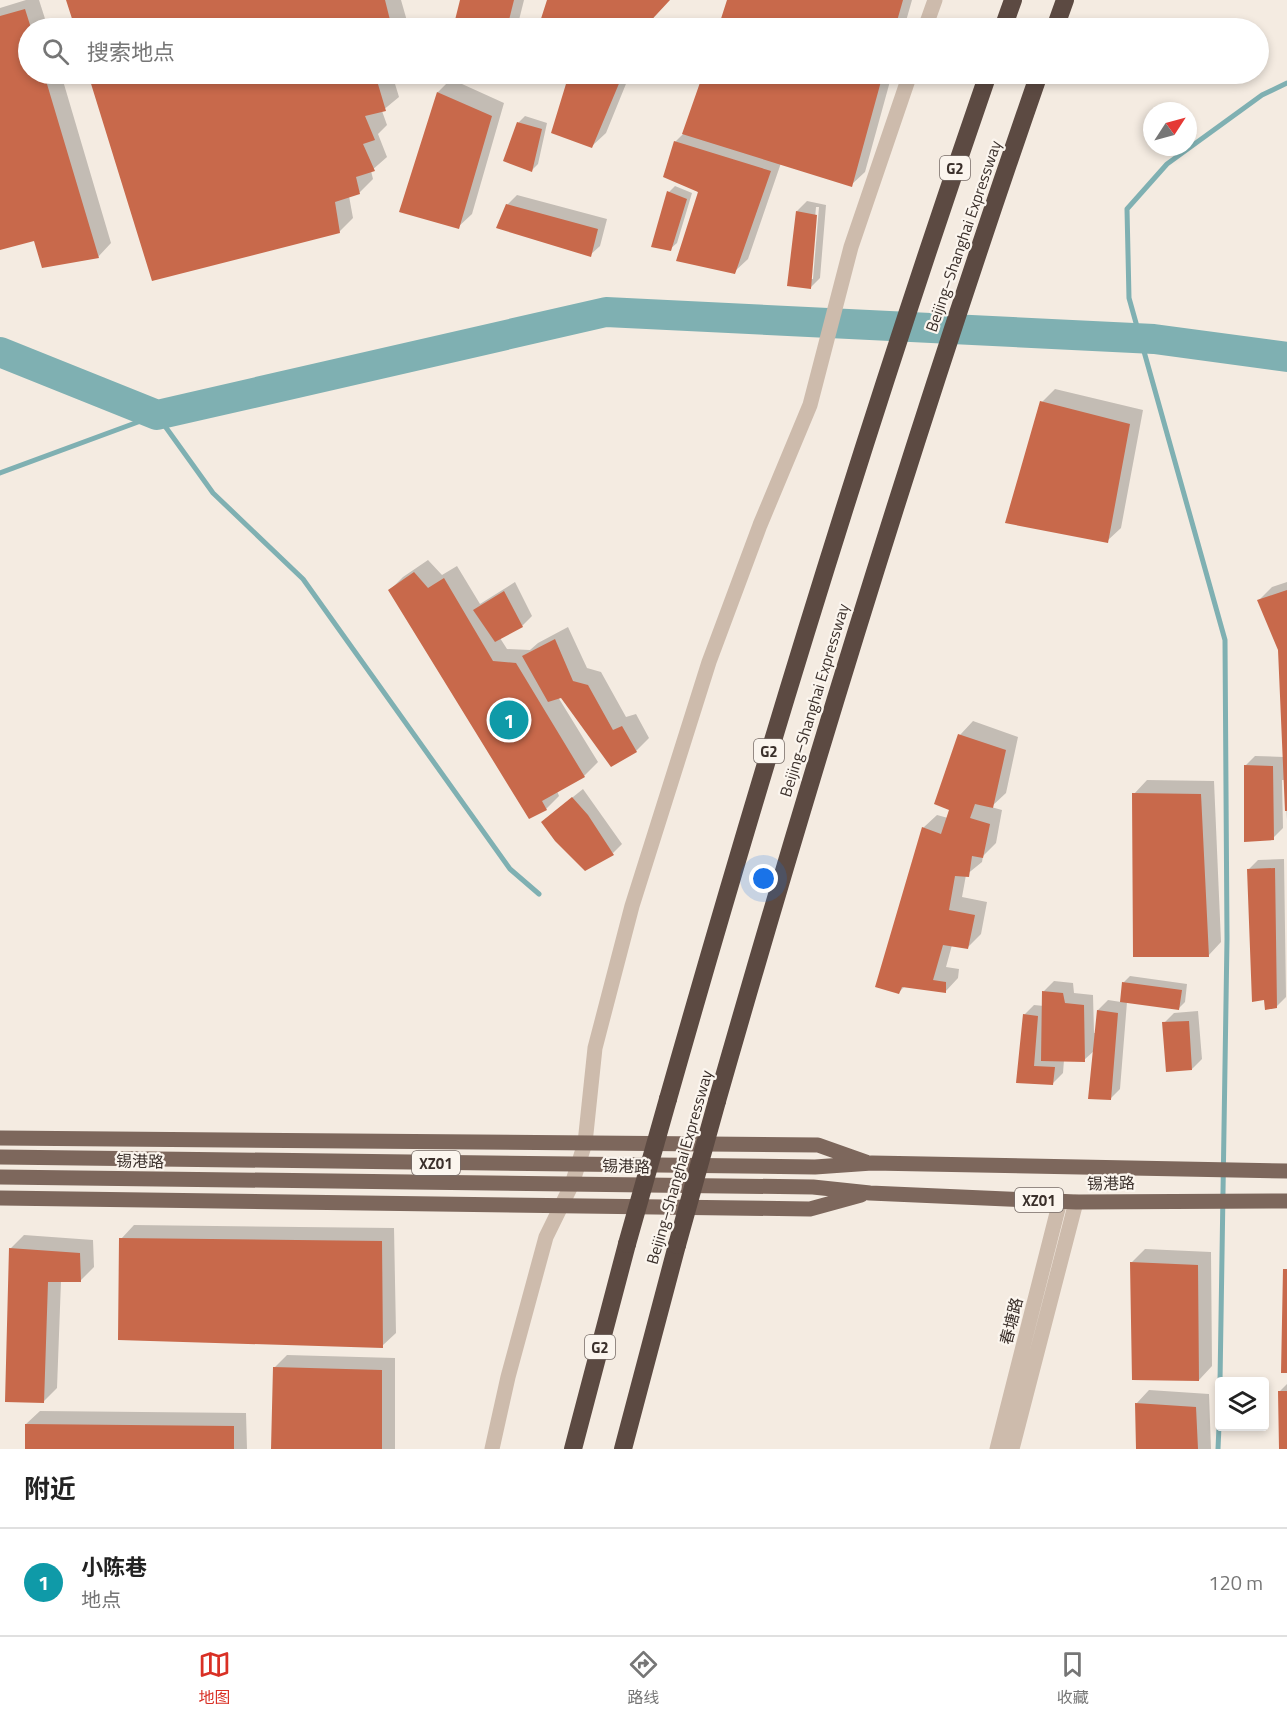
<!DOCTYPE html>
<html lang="zh">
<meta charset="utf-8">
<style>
:root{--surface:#fff;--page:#f6f6f6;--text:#222;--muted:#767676;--line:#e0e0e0;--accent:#d93025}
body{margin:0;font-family:"Titillium Web","Noto Sans SC",sans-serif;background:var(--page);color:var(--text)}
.controls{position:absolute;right:18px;bottom:18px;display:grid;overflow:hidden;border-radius:6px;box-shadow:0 3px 9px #0003}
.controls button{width:54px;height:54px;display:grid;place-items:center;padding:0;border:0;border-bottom:2px solid var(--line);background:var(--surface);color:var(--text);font:30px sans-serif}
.compass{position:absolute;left:1143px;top:102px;width:54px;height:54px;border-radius:50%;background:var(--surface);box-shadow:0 3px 9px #0003;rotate:54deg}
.you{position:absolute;left:764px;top:879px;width:21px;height:21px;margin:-15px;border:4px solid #fff;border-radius:50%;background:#1a73e8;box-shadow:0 0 0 9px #1a73e833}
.badge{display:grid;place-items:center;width:39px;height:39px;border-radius:50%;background:var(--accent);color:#fff;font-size:20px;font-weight:700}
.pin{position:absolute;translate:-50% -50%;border:3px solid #fff;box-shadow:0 2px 6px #0006}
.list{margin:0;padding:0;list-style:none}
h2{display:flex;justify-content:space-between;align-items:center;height:78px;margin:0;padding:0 24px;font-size:26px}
h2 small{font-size:20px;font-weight:400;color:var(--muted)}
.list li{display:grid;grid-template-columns:39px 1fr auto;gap:18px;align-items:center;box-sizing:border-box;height:108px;padding:0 24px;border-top:2px solid var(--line)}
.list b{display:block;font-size:22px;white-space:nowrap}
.list p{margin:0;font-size:20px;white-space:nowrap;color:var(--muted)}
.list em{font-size:20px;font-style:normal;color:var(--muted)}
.icon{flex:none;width:33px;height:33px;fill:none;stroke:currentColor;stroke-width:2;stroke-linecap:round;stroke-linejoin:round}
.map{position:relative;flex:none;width:1287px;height:1449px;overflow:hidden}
.search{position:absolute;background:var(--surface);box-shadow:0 3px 9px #0003;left:18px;right:18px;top:18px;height:66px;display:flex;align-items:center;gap:15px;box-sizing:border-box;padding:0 21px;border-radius:33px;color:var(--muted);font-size:22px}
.sheet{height:186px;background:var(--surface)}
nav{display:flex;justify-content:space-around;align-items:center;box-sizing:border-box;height:84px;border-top:2px solid var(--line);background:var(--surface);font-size:16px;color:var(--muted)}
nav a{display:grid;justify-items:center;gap:3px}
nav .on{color:var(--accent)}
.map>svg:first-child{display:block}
</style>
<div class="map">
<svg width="1287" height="1449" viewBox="0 0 1287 1449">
<rect width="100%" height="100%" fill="#f4ebe1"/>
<path fill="#0003" fill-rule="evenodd" d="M 26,0 L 39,0 L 48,28 L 28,28 L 28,74 L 61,74 L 111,243 L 98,257 L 35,240 L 0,248 L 0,8 Z
M 67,0 L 401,0 L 409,28 L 76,28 Z
M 461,0 L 524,0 L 517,28 L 454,28 Z
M 549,0 L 669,0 L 654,16 L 649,28 L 540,28 Z
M 729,0 L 912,0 L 904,28 L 719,28 Z
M 90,74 L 392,74 L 399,97 L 382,111 L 387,125 L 378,134 L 387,157 L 371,171 L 373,179 L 360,192 L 349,196 L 353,218 L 339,232 L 153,279 Z
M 571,74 L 630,74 L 606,133 L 592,146 L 553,132 Z
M 704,74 L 892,74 L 865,172 L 851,185 L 781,163 L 748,259 L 734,272 L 675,142 L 685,132 Z
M 451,79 L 504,103 L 472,214 L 458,227 L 401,211 L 438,92 Z
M 525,116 L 547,123 L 538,164 L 531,171 L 505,160 L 519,122 Z
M 675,186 L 692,193 L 677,243 L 670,249 L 669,192 Z
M 517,195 L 607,219 L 600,246 L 590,255 L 507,205 Z
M 807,201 L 826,205 L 820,278 L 810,288 L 788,285 L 797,211 ZM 816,207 L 819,207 L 813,279 L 810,279 Z
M 1055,389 L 1143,410 L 1121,528 L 1107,541 L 1042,402 Z
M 428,560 L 442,575 L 457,566 L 480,604 L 515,582 L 532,616 L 522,626 L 500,638 L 507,649 L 530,650 L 538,643 L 568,627 L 587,668 L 601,672 L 626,717 L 636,714 L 649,738 L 636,751 L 561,696 L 558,697 L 598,762 L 584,776 L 557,791 L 559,796 L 546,809 L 390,590 L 403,577 Z
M 1287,582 L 1287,820 L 1285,780 L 1282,780 L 1283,828 L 1273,838 L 1245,766 L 1255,756 L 1284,757 L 1280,650 L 1259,600 L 1272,587 Z
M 973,721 L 1018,737 L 1006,793 L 991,807 L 1002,810 L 996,843 L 983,856 L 982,862 L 966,875 L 962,897 L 987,902 L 981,934 L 968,947 L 952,945 L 946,967 L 959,969 L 958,978 L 945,992 L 905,986 L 899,992 L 923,828 L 937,815 L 948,818 L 960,735 Z
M 1147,780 L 1214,781 L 1221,942 L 1208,956 L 1134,794 Z
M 583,789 L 622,844 L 613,853 L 553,813 Z
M 1284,859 L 1286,997 L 1276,1007 L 1248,870 L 1258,860 Z
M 1130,976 L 1187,984 L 1185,1002 L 1179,1008 L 1127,1002 L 1120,1089 L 1110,1099 L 1095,1050 L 1084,1060 L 1064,1060 L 1063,1073 L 1053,1083 L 1017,1082 L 1024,1015 L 1034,1005 L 1044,1006 L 1044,991 L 1054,981 L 1073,983 L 1074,993 L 1093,995 L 1094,1033 L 1096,1033 L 1098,1010 L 1108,1000 L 1121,1002 L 1123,983 Z
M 1198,1011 L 1202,1059 L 1192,1069 L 1164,1023 L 1174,1013 Z
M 134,1225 L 394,1228 L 396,1333 L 382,1346 L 121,1239 Z
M 24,1235 L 93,1240 L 94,1267 L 80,1281 L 61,1281 L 57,1388 L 43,1402 L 10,1249 Z
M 1145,1249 L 1211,1252 L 1212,1366 L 1199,1380 L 1131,1263 Z
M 287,1355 L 395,1358 L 395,1449 L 273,1449 L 274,1368 Z
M 1287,1384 L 1287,1449 L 1280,1449 L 1279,1392 Z
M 1149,1390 L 1209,1394 L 1211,1449 L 1138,1449 L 1136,1404 Z
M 40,1411 L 246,1413 L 247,1449 L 27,1449 L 26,1424 Z"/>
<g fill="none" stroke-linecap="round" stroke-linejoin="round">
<path stroke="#7fb0b2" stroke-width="5" d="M 0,473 L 157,415 L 213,493 L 303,579 L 510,869 L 539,894
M 1220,1382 L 1227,939 L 1225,640 L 1129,298 L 1127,209 L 1167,164 L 1262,95 L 1287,83
M 1218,1449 L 1220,1403"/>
<path stroke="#7fb0b2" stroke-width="30" d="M 0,352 L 157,415 L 606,312 L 1154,339 L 1287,357"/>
</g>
<path fill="#c8694b" d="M 66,0 L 385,0 L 392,28 L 75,28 Z
M 460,0 L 514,0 L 507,28 L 453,28 Z
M 547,0 L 670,0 L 644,28 L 538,28 Z
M 727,0 L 903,0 L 895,28 L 718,28 Z
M 25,9 L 31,28 L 28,28 L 28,74 L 44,74 L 99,258 L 42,268 L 34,241 L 0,250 L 0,16 Z
M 88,74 L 375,74 L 386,111 L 365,116 L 375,140 L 363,144 L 375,171 L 356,177 L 360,194 L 335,202 L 340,233 L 152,281 Z
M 569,74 L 623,74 L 592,148 L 551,133 Z
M 703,74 L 883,74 L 852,187 L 682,134 Z
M 437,92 L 492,116 L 459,229 L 399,212 Z
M 517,122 L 542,129 L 532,172 L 503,161 Z
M 674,141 L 771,171 L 735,274 L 676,261 L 698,192 L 663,177 Z
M 667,191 L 687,199 L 671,251 L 651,247 Z
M 506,204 L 598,229 L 591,257 L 496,228 Z
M 796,211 L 817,215 L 811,289 L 787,286 Z
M 1040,401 L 1130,424 L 1108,543 L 1005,523 Z
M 414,572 L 428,588 L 444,578 L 493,661 L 516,663 L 585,777 L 542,801 L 547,810 L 529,819 L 388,590 Z
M 1287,590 L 1287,811 L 1285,811 L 1278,650 L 1257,600 Z
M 504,591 L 523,627 L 495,642 L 473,610 Z
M 555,639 L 573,681 L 588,685 L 613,730 L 622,726 L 637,752 L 611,767 L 561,698 L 548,702 L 522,656 Z
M 958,734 L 1006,750 L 993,808 L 975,804 L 970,818 L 990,824 L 983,858 L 972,856 L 969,877 L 955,876 L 949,910 L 975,915 L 968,949 L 943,945 L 933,980 L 946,982 L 946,993 L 902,987 L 899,994 L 875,987 L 922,827 L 941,834 L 949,810 L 934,804 Z
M 1244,765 L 1273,766 L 1274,840 L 1244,842 Z
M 1132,793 L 1201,794 L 1209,957 L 1133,957 Z
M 572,797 L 588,815 L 614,855 L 585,871 L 555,841 L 541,822 Z
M 1275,868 L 1277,1008 L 1265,1010 L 1264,1000 L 1252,1002 L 1247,869 Z
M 1122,982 L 1182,990 L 1179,1010 L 1120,1002 Z
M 1042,991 L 1063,993 L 1065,1003 L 1084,1005 L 1085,1062 L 1041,1061 Z
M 1097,1010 L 1118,1013 L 1111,1100 L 1088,1099 Z
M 1023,1014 L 1038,1016 L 1034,1066 L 1055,1067 L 1053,1085 L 1016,1083 Z
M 1189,1021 L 1192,1070 L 1166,1072 L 1162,1022 Z
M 119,1238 L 382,1241 L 383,1348 L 118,1340 Z
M 9,1248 L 80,1253 L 81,1282 L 48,1282 L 44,1403 L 5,1402 Z
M 1130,1262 L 1198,1265 L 1199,1381 L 1132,1380 Z
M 1283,1269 L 1287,1269 L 1287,1373 L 1281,1373 Z
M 273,1367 L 382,1370 L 382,1449 L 271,1449 Z
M 1278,1391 L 1287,1391 L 1287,1449 L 1279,1449 Z
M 1135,1403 L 1196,1407 L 1198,1449 L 1136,1449 Z
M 25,1424 L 234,1426 L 234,1449 L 25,1449 Z"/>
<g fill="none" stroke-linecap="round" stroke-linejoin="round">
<path stroke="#cdbbac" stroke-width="15" d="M 925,28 L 935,0
M 492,1449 L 508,1377 L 546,1237 L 572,1184 L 585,1143 L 595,1048 L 632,906 L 709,662 L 760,525 L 810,405 L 851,247 L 910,74
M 997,1449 L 1060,1201
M 1012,1449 L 1076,1202"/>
<path stroke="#7d675c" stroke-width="15" d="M 0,1138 L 818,1145 L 866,1162
M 0,1157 L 815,1167 L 872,1163 L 1287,1171
M 0,1177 L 813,1187 L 870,1193 L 1076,1202 L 1287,1201
M 0,1198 L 810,1209 L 861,1195"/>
<path stroke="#5c4a42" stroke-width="18" d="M 1003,28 L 1013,0
M 1055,28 L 1065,0
M 668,1099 C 766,754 871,412 988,74
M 717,1101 C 816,755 921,413 1039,74
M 573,1449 L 627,1244
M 623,1449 L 677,1245"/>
<path stroke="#5c4a42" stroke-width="18" d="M 627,1244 L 668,1099
M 677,1245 L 717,1101"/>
</g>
<g text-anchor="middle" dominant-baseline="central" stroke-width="4.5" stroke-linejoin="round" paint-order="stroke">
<g fill="#fbf5ee" stroke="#756b66" stroke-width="1.5">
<rect x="940" y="156" width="30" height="24" rx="4.5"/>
<rect x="754" y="739" width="30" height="24" rx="4.5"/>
<rect x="412" y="1151" width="48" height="24" rx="4.5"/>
<rect x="1015" y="1188" width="48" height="24" rx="4.5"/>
<rect x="585" y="1335" width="30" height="24" rx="4.5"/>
</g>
<g font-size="15" font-weight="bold" fill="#3b302b">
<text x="955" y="168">G2</text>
<text x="769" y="751">G2</text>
<text x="436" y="1163">XZ01</text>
<text x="1039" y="1200">XZ01</text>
<text x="600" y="1347">G2</text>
</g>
<g font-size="16" fill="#3b302b" stroke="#fbf5ee">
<text transform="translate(963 236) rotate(-71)">Beijing–Shanghai Expressway</text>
<text transform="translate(814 700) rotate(-73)">Beijing–Shanghai Expressway</text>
<text transform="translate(140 1161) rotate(1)">锡港路</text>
<text transform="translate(626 1166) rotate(1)">锡港路</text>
<text transform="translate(679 1167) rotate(-74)">Beijing–Shanghai Expressway</text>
<text transform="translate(1111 1183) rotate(-1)">锡港路</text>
<text transform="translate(1011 1321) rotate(-76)">春塘路</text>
</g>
</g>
</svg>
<div class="controls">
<button><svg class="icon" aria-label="layers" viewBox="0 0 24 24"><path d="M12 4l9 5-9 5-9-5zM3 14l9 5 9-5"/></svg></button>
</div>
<svg class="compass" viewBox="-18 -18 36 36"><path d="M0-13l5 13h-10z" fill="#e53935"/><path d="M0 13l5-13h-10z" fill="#767676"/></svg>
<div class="you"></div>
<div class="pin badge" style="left:509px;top:720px;background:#0f9aa8">1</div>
<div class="search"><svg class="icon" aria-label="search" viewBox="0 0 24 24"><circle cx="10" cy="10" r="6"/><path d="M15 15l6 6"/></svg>搜索地点</div>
</div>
<section class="sheet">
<h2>附近<small></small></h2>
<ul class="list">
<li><span class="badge" style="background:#0f9aa8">1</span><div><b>小陈巷</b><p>地点</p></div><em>120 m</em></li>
</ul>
</section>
<nav>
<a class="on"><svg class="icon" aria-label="map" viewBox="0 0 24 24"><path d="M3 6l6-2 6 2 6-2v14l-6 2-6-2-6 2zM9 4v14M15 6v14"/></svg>地图</a>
<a><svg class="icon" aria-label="directions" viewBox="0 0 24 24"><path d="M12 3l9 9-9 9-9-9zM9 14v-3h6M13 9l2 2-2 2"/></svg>路线</a>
<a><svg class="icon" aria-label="saved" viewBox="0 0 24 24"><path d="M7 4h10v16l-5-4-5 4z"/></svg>收藏</a>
</nav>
